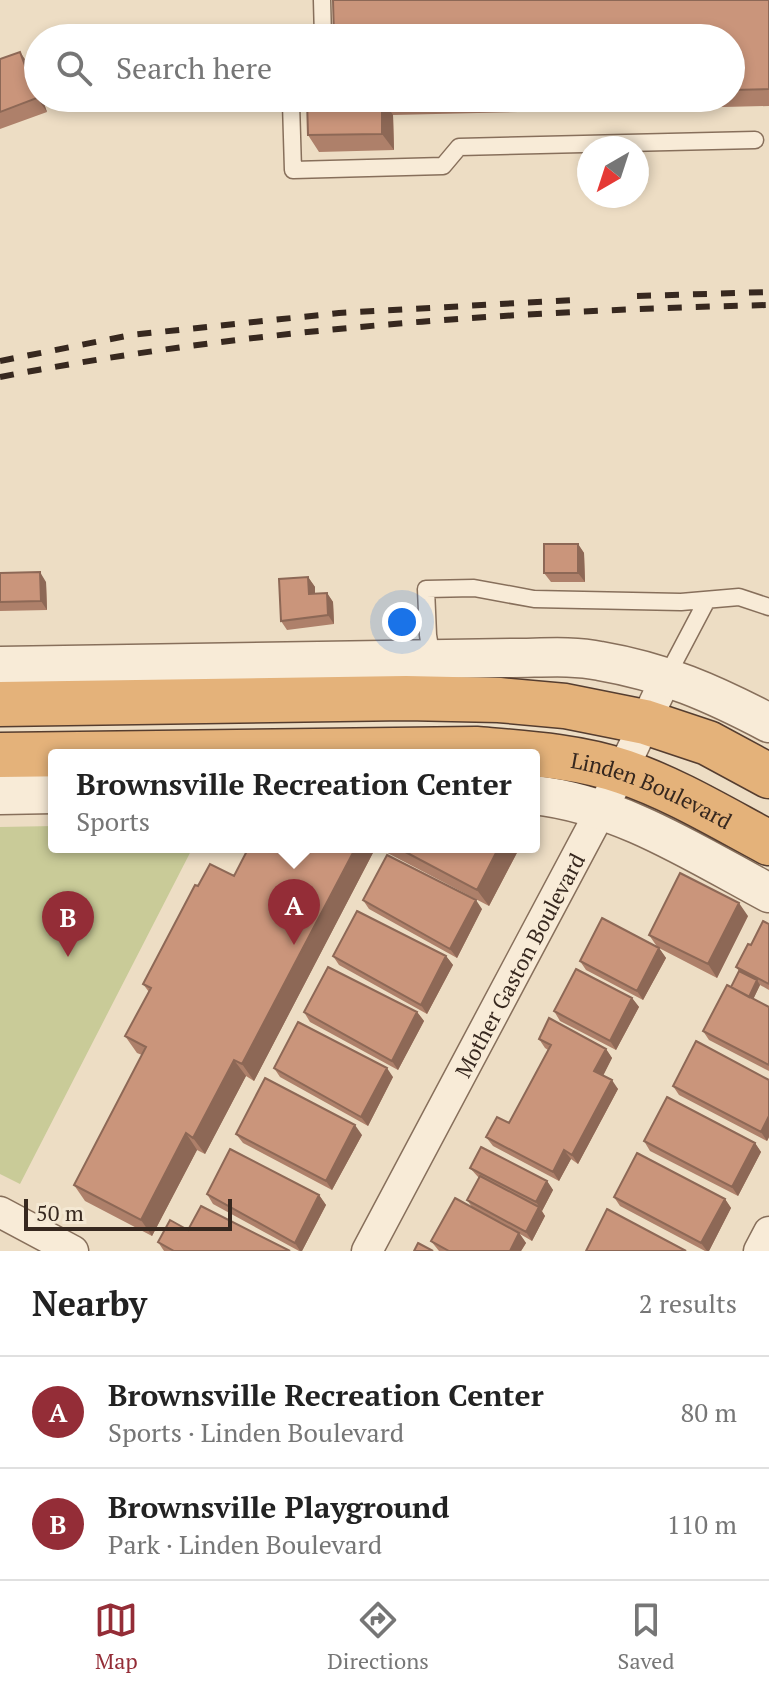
<!DOCTYPE html>
<meta charset="utf-8">
<style>
:root{--surface:#fff;--page:#f6f6f6;--text:#222;--muted:#767676;--line:#e0e0e0;--accent:#942d37}
body{margin:0;font-family:"PT Serif",serif;background:var(--page);color:var(--text)}
.compass{position:absolute;left:577px;top:136px;width:72px;height:72px;border-radius:50%;background:var(--surface);box-shadow:0 4px 12px #0003;rotate:219deg}
.scale{position:absolute;left:24px;bottom:20px;width:208px;box-sizing:border-box;padding-left:8px;border:4px solid #37281f;border-top:0;font-size:22px;line-height:28px;white-space:nowrap;color:#37281f;-webkit-text-stroke:6px #f4e8d3;paint-order:stroke}
.you{position:absolute;left:402px;top:622px;width:28px;height:28px;margin:-20px;border:6px solid #fff;border-radius:50%;background:#1a73e8;box-shadow:0 0 0 12px #1a73e833}
.badge{display:grid;place-items:center;width:52px;height:52px;border-radius:50%;background:var(--accent);color:#fff;font-size:26px;font-weight:700}
.pin{position:absolute;translate:-50% -66px;filter:drop-shadow(0 2px 4px #0008)}
.pin::after{content:'';position:absolute;top:42px;width:28px;height:24px;background:inherit;clip-path:polygon(0 0,100% 0,50% 100%)}
.popup{position:absolute;left:48px;top:749px;width:492px;height:104px;box-sizing:border-box;display:grid;place-content:center;border-radius:8px;background:var(--surface);filter:drop-shadow(0 2px 6px #0005);font-size:26px;white-space:nowrap;color:var(--muted)}
.popup b{font-size:30px;color:var(--text)}
.popup::after{content:'';position:absolute;left:50%;top:100%;margin-left:-16px;border:16px solid transparent;border-top-color:var(--surface)}
.list{margin:0;padding:0;list-style:none}
h2{display:flex;justify-content:space-between;align-items:center;height:104px;margin:0;padding:0 32px;font-size:34px}
h2 small{font-size:26px;font-weight:400;color:var(--muted)}
.list li{display:grid;grid-template-columns:52px 1fr auto;gap:24px;align-items:center;box-sizing:border-box;height:112px;padding:0 32px;border-top:2px solid var(--line)}
.list b{display:block;font-size:30px;white-space:nowrap}
.list p{margin:0;font-size:26px;white-space:nowrap;color:var(--muted)}
.list em{font-size:26px;font-style:normal;color:var(--muted)}
.icon{flex:none;width:44px;height:44px;fill:none;stroke:currentColor;stroke-width:2;stroke-linecap:round;stroke-linejoin:round}
.map{position:relative;flex:none;width:769px;height:1251px;overflow:hidden}
.search{position:absolute;background:var(--surface);box-shadow:0 4px 12px #0003;left:24px;right:24px;top:24px;height:88px;display:flex;align-items:center;gap:20px;box-sizing:border-box;padding:0 28px;border-radius:44px;color:var(--muted);font-size:30px}
.sheet{height:328px;background:var(--surface)}
nav{display:flex;justify-content:space-around;align-items:center;box-sizing:border-box;height:112px;border-top:2px solid var(--line);background:var(--surface);font-size:22px;color:var(--muted)}
nav a{display:grid;justify-items:center;gap:4px}
nav .on{color:var(--accent)}
.map>svg:first-child{display:block}
</style>
<div class="map">
<svg width="769" height="1251" viewBox="0 0 769 1251">
<rect width="100%" height="100%" fill="#edddc4"/>
<path fill="#c9cb98" d="M 54,826 L 54,847 L 193,847 L 20,1184 L 0,1174 L 0,827 Z"/>
<g fill="none" stroke-linecap="round" stroke-linejoin="round">
<defs>
<path id="service" d="M 322,0 L 323,38
M 296,98 L 291,103 L 293,170 L 443,166 L 459,147 L 755,140
M 432,659 L 428,635 L 426,589 L 474,588 L 534,599 L 681,602 L 739,597 L 769,607
M 667,676 L 707,600"/>
<g id="minor">
<path d="M 0,1212 L 73,1251"/>
<path id="s1" d="M 367,1251 L 622,771 L 667,676"/>
<path d="M 759,1251 L 769,1232"/>
</g>
<path id="tertiary" d="M 0,666 L 512,658 C 541,658 572,655 600,661 C 664,672 712,693 769,723
M 0,795 L 54,794
M 534,795 C 619,804 696,854 769,893"/>
<g id="trunk">
<path d="M 0,704 L 406,698 L 499,700 L 565,706 L 645,722 L 708,743 L 769,776"/>
<path id="s2" d="M 0,755 L 476,749 C 524,753 578,756 624,772 C 674,789 722,818 769,843"/>
</g>
</defs>
<use href="#service" stroke="#876f5b" stroke-width="19"/>
<use href="#minor" stroke="#876f5b" stroke-width="33"/>
<use href="#tertiary" stroke="#876f5b" stroke-width="41"/>
<use href="#trunk" stroke="#553d2f" stroke-width="47"/>
<use href="#service" stroke="#f8ebd7" stroke-width="16"/>
<use href="#minor" stroke="#f8ebd7" stroke-width="30"/>
<use href="#tertiary" stroke="#f8ebd7" stroke-width="38"/>
<use href="#trunk" stroke="#e4b27a" stroke-width="44"/>
<path stroke="#37281f" stroke-width="6" stroke-dasharray="14 14" stroke-linecap="butt" d="M 637,296 L 769,292
M 0,361 L 131,335 L 339,313 L 573,300
M 0,377 C 253,328 512,311 769,305"/>
</g>
<path fill="#ae806a" d="M 769,0 L 769,106 L 393,115 L 394,150 L 319,152 L 308,135 L 335,100 L 335,98 L 731,98 L 731,38 Z
M 0,59 L 29,65 L 38,98 L 42,98 L 47,112 L 0,129 Z
M 578,544 L 584,553 L 585,582 L 551,582 L 544,573 Z
M 0,573 L 46,582 L 47,610 L 0,611 Z
M 308,577 L 315,587 L 315,594 L 327,593 L 333,602 L 334,624 L 287,630 L 281,621 Z
M 249,847 L 520,847 L 489,906 L 376,847 L 254,1081 L 246,1076 L 205,1154 L 197,1150 L 152,1236 L 85,1201 L 74,1185 L 142,1055 L 137,1053 L 125,1036 L 149,992 L 143,984 L 198,886 L 234,876 Z
M 363,900 L 482,909 L 457,958 L 369,909 Z
M 748,916 L 717,978 L 659,948 L 666,958 L 643,1000 L 586,970 L 580,961 L 658,948 L 649,935 Z
M 769,924 L 769,990 L 760,985 L 753,999 L 769,1007 L 769,1071 L 709,1040 L 703,1031 L 731,987 L 739,971 L 736,967 L 751,945 Z
M 333,956 L 446,956 L 453,965 L 427,1014 L 339,965 Z
M 632,998 L 639,1007 L 616,1050 L 560,1021 L 554,1011 Z
M 304,1012 L 417,1012 L 424,1021 L 398,1070 L 310,1022 Z
M 539,1039 L 606,1049 L 612,1058 L 603,1075 L 618,1089 L 578,1164 L 571,1159 L 559,1181 L 493,1146 L 486,1137 L 509,1123 L 548,1050 L 545,1048 Z
M 274,1068 L 393,1077 L 368,1126 L 280,1077 Z
M 769,1080 L 769,1137 L 767,1141 L 679,1095 L 673,1086 Z
M 236,1134 L 362,1135 L 332,1190 L 243,1143 Z
M 644,1141 L 755,1143 L 761,1152 L 738,1196 L 650,1151 Z
M 470,1168 L 547,1181 L 553,1190 L 542,1211 L 545,1216 L 532,1241 L 520,1234 L 526,1243 L 521,1251 L 439,1251 L 431,1241 L 472,1207 L 467,1200 L 479,1178 Z
M 207,1194 L 319,1195 L 326,1205 L 302,1251 L 299,1251 L 213,1204 Z
M 614,1197 L 725,1199 L 731,1208 L 709,1251 L 705,1251 L 620,1206 Z
M 188,1230 L 290,1251 L 164,1251 L 158,1242 Z"/>
<path fill="#8d6856" d="M 20,52 L 29,65 L 38,88 L 38,98 L 42,98 L 47,112 L 37,98 Z
M 382,99 L 393,115 L 394,150 L 382,134 Z
M 578,544 L 584,553 L 585,582 L 578,573 Z
M 40,572 L 46,582 L 47,610 L 41,601 Z
M 308,577 L 315,587 L 315,603 L 309,594 Z
M 327,593 L 333,602 L 334,624 L 328,615 Z
M 356,847 L 376,847 L 254,1081 L 242,1064 Z
M 499,847 L 520,847 L 489,906 L 477,890 Z
M 476,900 L 482,909 L 457,958 L 450,949 Z
M 739,903 L 748,916 L 717,978 L 708,964 Z
M 659,948 L 666,958 L 643,1000 L 637,991 Z
M 446,956 L 453,965 L 427,1014 L 421,1005 Z
M 757,980 L 760,985 L 751,1004 L 747,999 Z
M 632,998 L 639,1007 L 616,1050 L 610,1041 Z
M 417,1012 L 424,1021 L 398,1070 L 392,1061 Z
M 606,1049 L 612,1058 L 601,1080 L 594,1071 Z
M 234,1060 L 246,1076 L 205,1154 L 193,1138 Z
M 387,1068 L 393,1077 L 368,1126 L 361,1117 Z
M 612,1080 L 618,1089 L 578,1164 L 572,1155 Z
M 769,1116 L 769,1137 L 767,1141 L 761,1132 Z
M 355,1125 L 362,1135 L 332,1190 L 326,1181 Z
M 186,1133 L 197,1150 L 152,1236 L 141,1220 Z
M 755,1143 L 761,1152 L 738,1196 L 732,1187 Z
M 564,1150 L 571,1159 L 559,1181 L 553,1172 Z
M 547,1181 L 553,1190 L 542,1211 L 536,1202 Z
M 319,1195 L 326,1205 L 302,1251 L 300,1251 L 295,1243 Z
M 725,1199 L 731,1208 L 709,1251 L 707,1251 L 701,1243 Z
M 539,1207 L 545,1216 L 532,1241 L 526,1232 Z
M 519,1233 L 526,1243 L 521,1251 L 510,1251 Z"/>
<path fill="#ca957b" stroke="#8d6856" stroke-width="2" d="M 333,0 L 769,0 L 769,89 L 731,90 L 731,38 L 334,38 Z
M 20,52 L 37,98 L 0,112 L 0,59 Z
M 335,98 L 412,98 L 382,99 L 382,134 L 308,135 L 307,100 L 335,100 Z
M 544,544 L 578,544 L 578,573 L 544,573 Z
M 40,572 L 41,601 L 0,602 L 0,573 Z
M 308,577 L 309,594 L 327,593 L 328,615 L 281,621 L 279,579 Z
M 249,847 L 356,847 L 242,1064 L 234,1060 L 193,1138 L 186,1133 L 141,1220 L 74,1185 L 146,1047 L 125,1036 L 151,988 L 143,984 L 195,885 L 198,886 L 210,864 L 234,876 Z
M 396,847 L 499,847 L 477,890 Z
M 387,855 L 476,900 L 450,949 L 363,900 Z
M 680,873 L 739,903 L 708,964 L 649,935 Z
M 357,911 L 446,956 L 421,1005 L 333,956 Z
M 602,918 L 659,948 L 637,991 L 580,961 Z
M 763,921 L 769,924 L 769,984 L 736,967 L 748,944 L 751,945 Z
M 328,967 L 417,1012 L 392,1061 L 304,1012 Z
M 576,969 L 632,998 L 610,1041 L 554,1011 Z
M 739,971 L 757,980 L 749,997 L 731,987 Z
M 727,985 L 769,1007 L 769,1065 L 703,1031 Z
M 549,1018 L 606,1049 L 594,1071 L 612,1080 L 572,1155 L 564,1150 L 553,1172 L 486,1137 L 497,1117 L 509,1123 L 551,1045 L 539,1039 Z
M 298,1022 L 387,1068 L 361,1117 L 274,1068 Z
M 696,1041 L 769,1080 L 769,1116 L 761,1132 L 673,1086 Z
M 265,1078 L 355,1125 L 326,1181 L 236,1134 Z
M 667,1097 L 755,1143 L 732,1187 L 644,1141 Z
M 481,1147 L 547,1181 L 536,1202 L 470,1168 Z
M 230,1149 L 319,1195 L 295,1243 L 207,1194 Z
M 637,1153 L 725,1199 L 701,1243 L 614,1197 Z
M 480,1176 L 539,1207 L 526,1232 L 467,1200 Z
M 455,1198 L 519,1233 L 510,1251 L 449,1251 L 431,1241 Z
M 201,1206 L 290,1251 L 174,1251 L 158,1242 L 170,1220 L 188,1230 Z
M 607,1209 L 686,1251 L 586,1251 Z
M 418,1243 L 433,1251 L 414,1251 Z"/>
<g text-anchor="middle" dominant-baseline="central" stroke-width="7" stroke-linejoin="round" paint-order="stroke">
<g font-size="22" fill="#37281f" stroke="#f4e8d3">
<text stroke="none"><textPath href="#s2" startOffset="658">Linden Boulevard</textPath></text>
<text stroke="none"><textPath href="#s1" startOffset="324">Mother Gaston Boulevard</textPath></text>
</g>
</g>
</svg>
<svg class="compass" viewBox="-18 -18 36 36"><path d="M0-13l5 13h-10z" fill="#e53935"/><path d="M0 13l5-13h-10z" fill="#767676"/></svg>
<div class="scale">50 m</div>
<div class="you"></div>
<div class="pin badge" style="left:294px;top:945px">A</div>
<div class="popup"><b>Brownsville Recreation Center</b>Sports</div>
<div class="pin badge" style="left:68px;top:957px">B</div>
<div class="search"><svg class="icon" aria-label="search" viewBox="0 0 24 24"><circle cx="10" cy="10" r="6"/><path d="M15 15l6 6"/></svg>Search here</div>
</div>
<section class="sheet">
<h2>Nearby<small>2 results</small></h2>
<ul class="list">
<li><span class="badge">A</span><div><b>Brownsville Recreation Center</b><p>Sports · Linden Boulevard</p></div><em>80 m</em></li>
<li><span class="badge">B</span><div><b>Brownsville Playground</b><p>Park · Linden Boulevard</p></div><em>110 m</em></li>
</ul>
</section>
<nav>
<a class="on"><svg class="icon" aria-label="map" viewBox="0 0 24 24"><path d="M3 6l6-2 6 2 6-2v14l-6 2-6-2-6 2zM9 4v14M15 6v14"/></svg>Map</a>
<a><svg class="icon" aria-label="directions" viewBox="0 0 24 24"><path d="M12 3l9 9-9 9-9-9zM9 14v-3h6M13 9l2 2-2 2"/></svg>Directions</a>
<a><svg class="icon" aria-label="saved" viewBox="0 0 24 24"><path d="M7 4h10v16l-5-4-5 4z"/></svg>Saved</a>
</nav>
